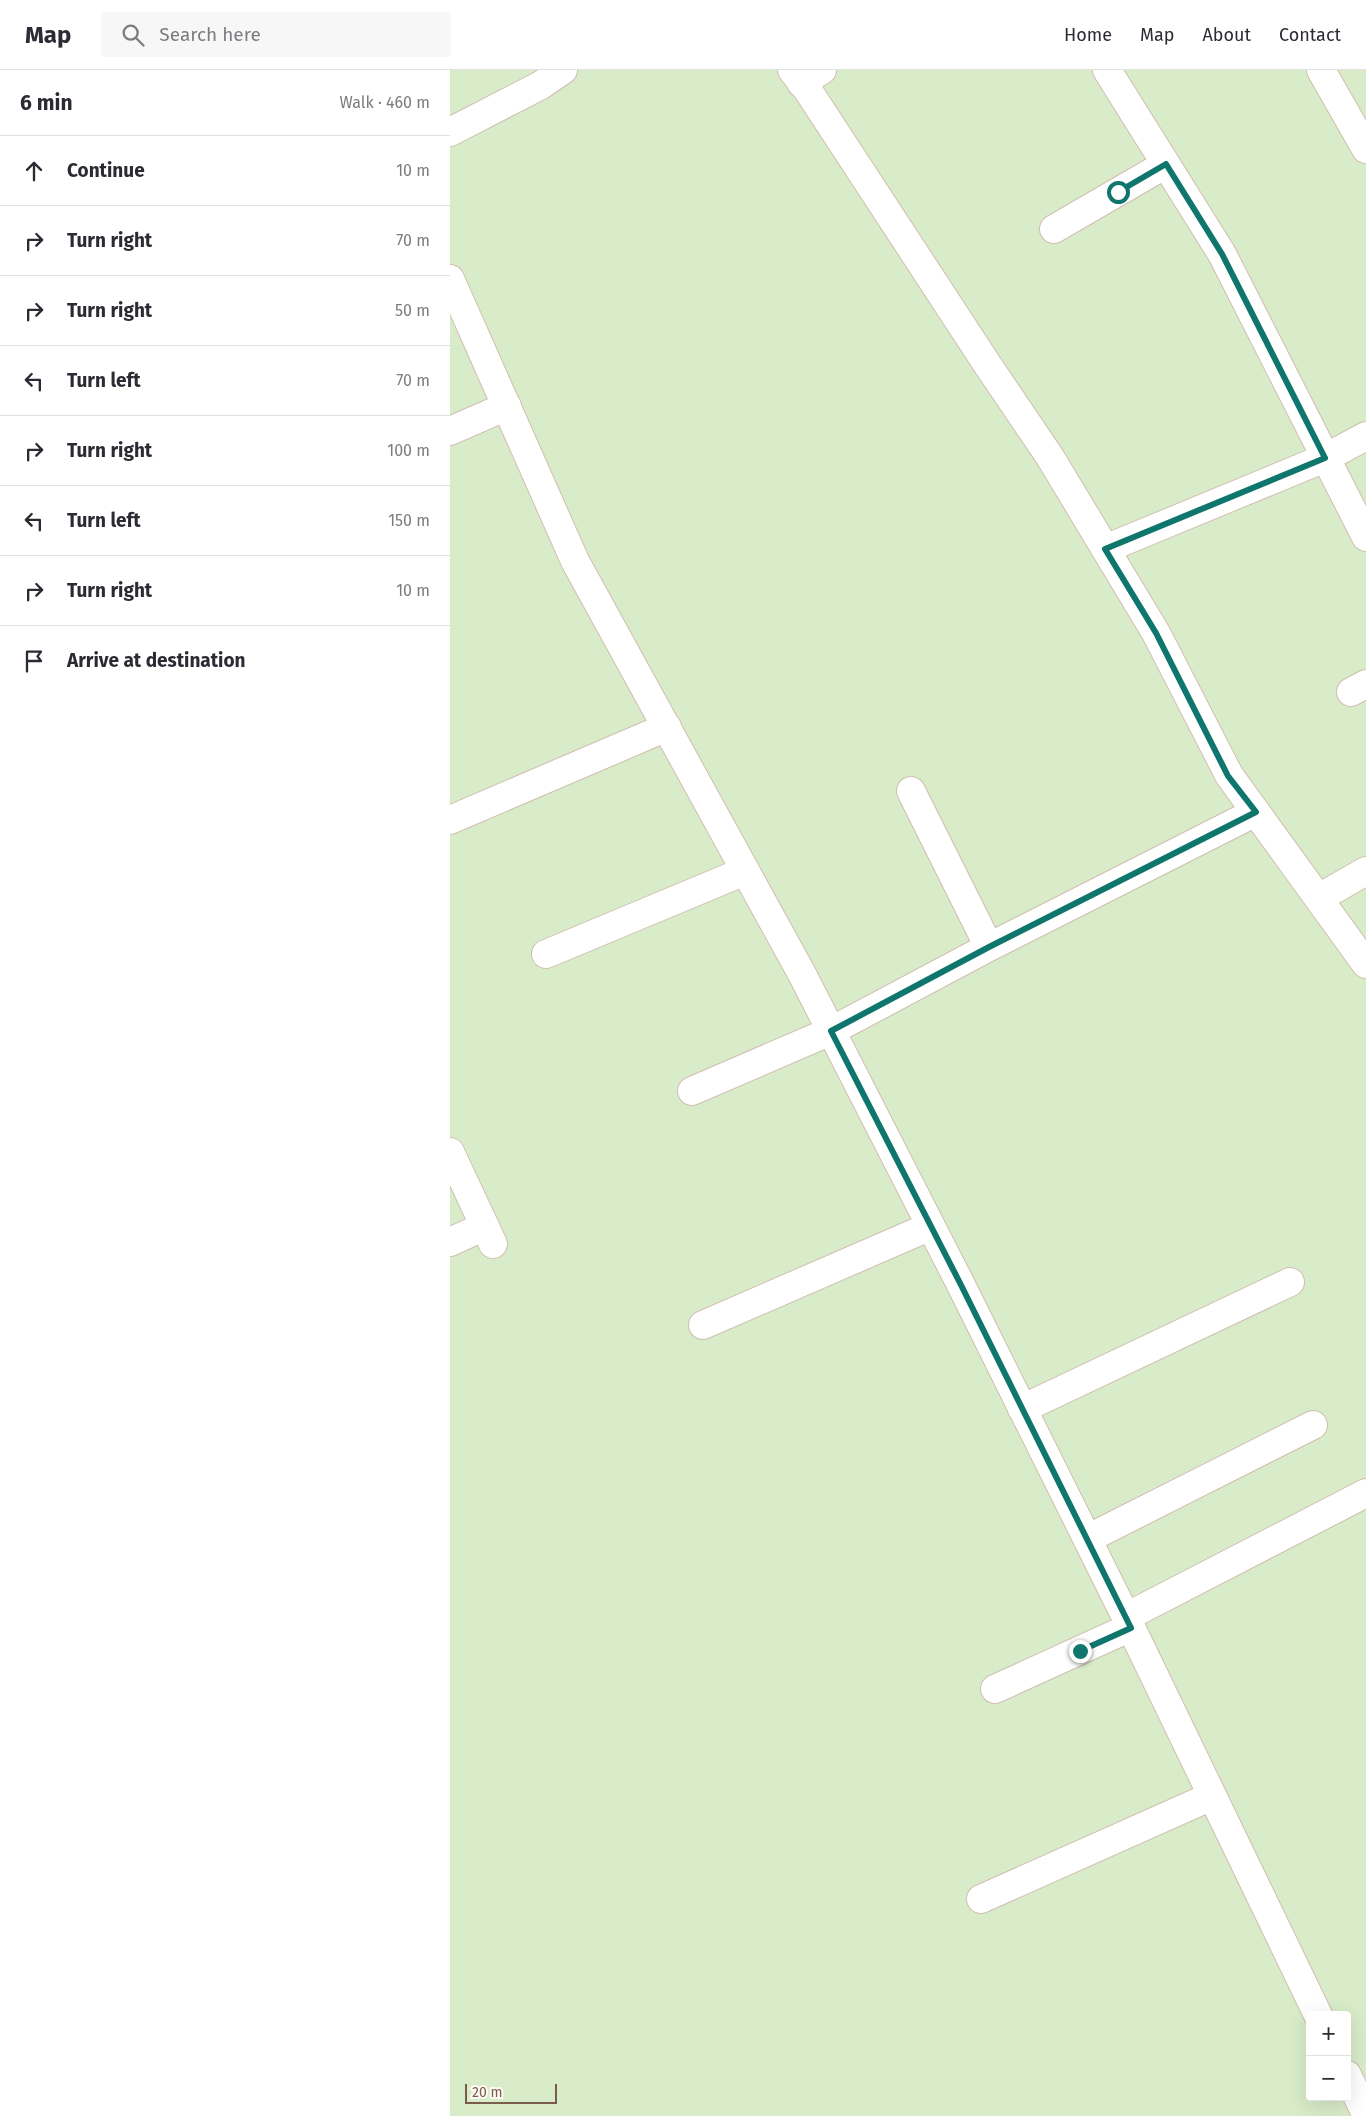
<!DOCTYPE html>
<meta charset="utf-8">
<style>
:root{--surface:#fff;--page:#f7f7f7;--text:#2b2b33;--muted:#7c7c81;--line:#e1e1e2}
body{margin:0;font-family:"Fira Sans",sans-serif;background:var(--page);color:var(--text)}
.controls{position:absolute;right:15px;bottom:15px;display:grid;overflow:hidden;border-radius:5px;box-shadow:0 5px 20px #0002}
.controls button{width:45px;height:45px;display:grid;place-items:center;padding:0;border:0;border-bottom:1px solid var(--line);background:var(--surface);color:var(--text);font:25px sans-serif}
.scale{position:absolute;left:15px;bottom:12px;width:92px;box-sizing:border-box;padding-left:5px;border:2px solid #7a5c4d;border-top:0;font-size:14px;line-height:18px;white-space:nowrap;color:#7a5c4d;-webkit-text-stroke:4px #fffaf3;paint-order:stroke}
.stop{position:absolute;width:15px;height:15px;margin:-11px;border:4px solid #0f766e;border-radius:50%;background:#fff}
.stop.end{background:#0f766e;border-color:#fff;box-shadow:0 1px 5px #0008}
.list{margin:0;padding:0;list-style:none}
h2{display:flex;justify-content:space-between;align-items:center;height:65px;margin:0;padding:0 20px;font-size:21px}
h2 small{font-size:16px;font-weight:400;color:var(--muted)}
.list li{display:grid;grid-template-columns:32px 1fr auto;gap:15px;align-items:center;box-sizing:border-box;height:70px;padding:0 20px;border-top:1px solid var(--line)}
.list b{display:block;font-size:19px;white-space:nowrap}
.list em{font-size:16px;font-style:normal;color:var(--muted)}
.icon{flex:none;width:28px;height:28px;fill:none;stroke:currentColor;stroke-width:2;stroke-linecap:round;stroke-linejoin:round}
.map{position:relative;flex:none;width:916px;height:2046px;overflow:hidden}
header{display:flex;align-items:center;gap:30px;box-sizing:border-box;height:70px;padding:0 25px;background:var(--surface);border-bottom:1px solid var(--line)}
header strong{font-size:24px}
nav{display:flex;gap:28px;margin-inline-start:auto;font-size:18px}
.search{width:350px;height:45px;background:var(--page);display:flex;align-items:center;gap:12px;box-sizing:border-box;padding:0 18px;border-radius:5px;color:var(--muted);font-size:19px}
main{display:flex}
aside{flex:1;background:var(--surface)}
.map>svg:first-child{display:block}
</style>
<header>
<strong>Map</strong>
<div class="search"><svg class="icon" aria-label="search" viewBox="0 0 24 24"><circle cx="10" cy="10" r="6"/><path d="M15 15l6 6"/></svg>Search here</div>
<nav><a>Home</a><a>Map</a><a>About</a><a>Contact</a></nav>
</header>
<main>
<aside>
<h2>6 min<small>Walk · 460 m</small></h2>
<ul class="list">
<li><svg class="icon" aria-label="ahead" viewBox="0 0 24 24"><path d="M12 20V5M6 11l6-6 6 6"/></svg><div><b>Continue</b></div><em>10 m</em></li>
<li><svg class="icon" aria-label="right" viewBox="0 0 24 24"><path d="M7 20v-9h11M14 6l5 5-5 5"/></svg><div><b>Turn right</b></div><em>70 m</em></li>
<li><svg class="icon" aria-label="right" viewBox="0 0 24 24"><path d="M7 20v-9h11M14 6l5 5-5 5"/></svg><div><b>Turn right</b></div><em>50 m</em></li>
<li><svg class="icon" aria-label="left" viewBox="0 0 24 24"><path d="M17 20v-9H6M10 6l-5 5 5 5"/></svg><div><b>Turn left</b></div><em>70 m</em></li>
<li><svg class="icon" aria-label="right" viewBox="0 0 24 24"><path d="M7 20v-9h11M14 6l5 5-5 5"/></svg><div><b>Turn right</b></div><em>100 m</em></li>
<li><svg class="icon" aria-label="left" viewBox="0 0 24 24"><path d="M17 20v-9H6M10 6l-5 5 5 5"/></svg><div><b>Turn left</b></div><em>150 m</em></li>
<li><svg class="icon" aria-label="right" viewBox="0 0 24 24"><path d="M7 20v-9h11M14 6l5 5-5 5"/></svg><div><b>Turn right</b></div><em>10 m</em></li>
<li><svg class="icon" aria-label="arrive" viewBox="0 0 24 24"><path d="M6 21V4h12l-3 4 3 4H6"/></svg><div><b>Arrive at destination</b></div></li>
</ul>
</aside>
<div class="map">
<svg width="916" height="2046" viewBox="0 0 916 2046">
<rect width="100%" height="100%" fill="#fdf6ec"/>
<path fill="#d8ecc9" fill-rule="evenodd" d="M 0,0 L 916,0 L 916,2046 L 0,2046 ZM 860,1945 L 897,1945 L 897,2027 L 860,2027 Z"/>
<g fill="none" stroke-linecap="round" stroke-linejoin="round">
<defs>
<path id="minor" d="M 342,0 L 357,19 L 537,294 L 600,387 L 706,563 L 779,705 L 916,894
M 657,0 L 772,184 L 916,467
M 871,0 L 916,79
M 351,13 L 372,0
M 0,62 L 91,15 L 113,0
M 604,159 L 716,94
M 0,209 L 125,491 L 352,904 L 511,1215 L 676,1547 L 868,1945
M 0,361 L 57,336
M 655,479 L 875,388 L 916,366
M 901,622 L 916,614
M 461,721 L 539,877
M 0,750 L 217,657
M 869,828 L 916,801
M 96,884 L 295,801
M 242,1021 L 381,961 L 539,877 L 806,742
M 0,1082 L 43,1174
M 0,1172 L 35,1156
M 253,1255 L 481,1156
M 572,1339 L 840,1212
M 637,1469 L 863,1355
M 676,1547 L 916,1423
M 545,1619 L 681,1557
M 531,1829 L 762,1726
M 897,2005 L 916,2044"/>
</defs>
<use href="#minor" stroke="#d1beb0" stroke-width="30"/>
<use href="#minor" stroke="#fff" stroke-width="28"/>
</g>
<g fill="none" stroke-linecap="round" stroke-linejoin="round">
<path stroke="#0f766e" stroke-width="6" d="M 630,1581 L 681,1558 L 511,1215 L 381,961 L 539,877 L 806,742 L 778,706 L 706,563 L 655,479 L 875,388 L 772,184 L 716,94 L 668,122"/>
</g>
</svg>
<div class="controls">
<button>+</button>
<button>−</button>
</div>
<div class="scale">20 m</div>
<div class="stop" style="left:668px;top:122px"></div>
<div class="stop end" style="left:630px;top:1581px"></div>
</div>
</main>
